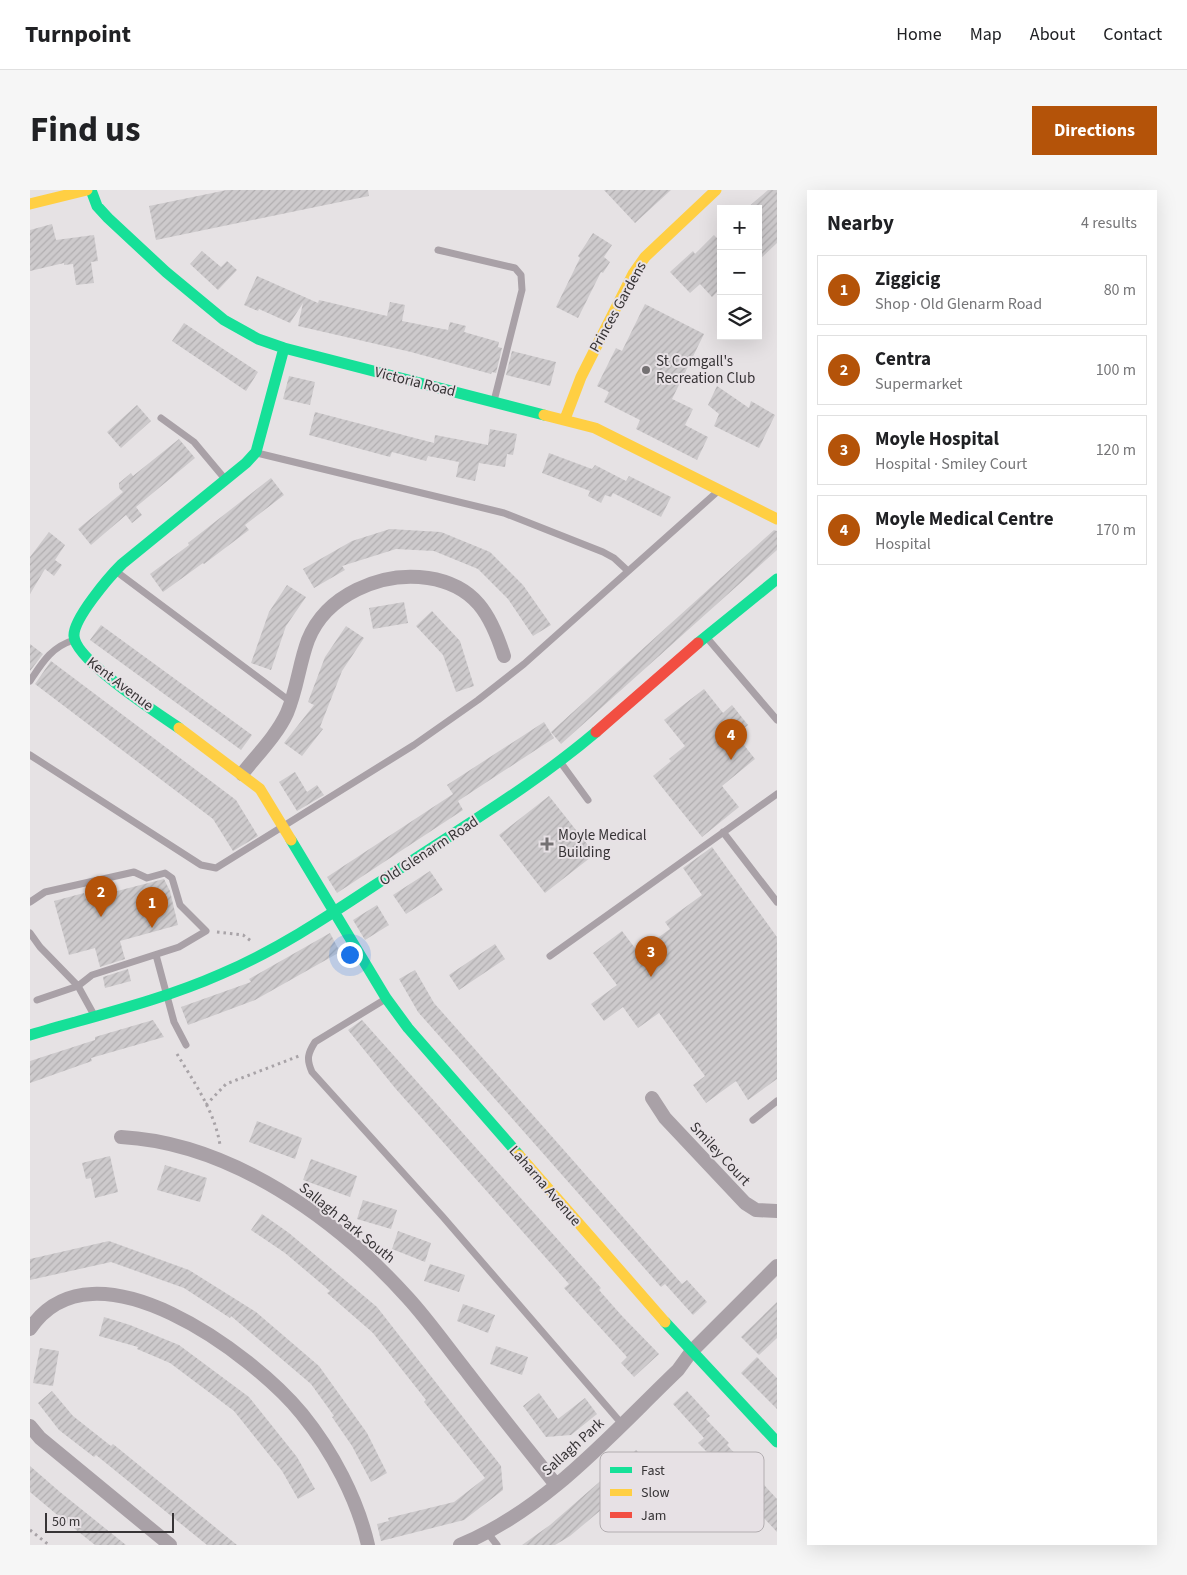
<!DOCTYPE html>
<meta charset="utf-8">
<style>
:root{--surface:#fff;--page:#f6f6f6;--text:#202124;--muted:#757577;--line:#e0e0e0;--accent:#b45309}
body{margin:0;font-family:"Source Sans 3",sans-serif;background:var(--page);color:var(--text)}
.controls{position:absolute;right:15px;top:15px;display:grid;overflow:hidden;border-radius:0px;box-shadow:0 5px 20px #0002}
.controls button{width:45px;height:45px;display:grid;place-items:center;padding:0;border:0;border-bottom:1px solid var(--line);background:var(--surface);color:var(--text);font:25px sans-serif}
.scale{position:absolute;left:15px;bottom:12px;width:129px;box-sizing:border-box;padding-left:5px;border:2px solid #373436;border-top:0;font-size:14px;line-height:18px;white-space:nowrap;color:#373436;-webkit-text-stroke:4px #e7e1e5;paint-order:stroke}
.you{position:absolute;left:319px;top:764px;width:18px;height:18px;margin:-12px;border:4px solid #fff;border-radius:50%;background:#1a73e8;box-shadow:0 0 0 8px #1a73e833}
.badge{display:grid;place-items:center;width:32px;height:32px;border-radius:50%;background:var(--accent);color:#fff;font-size:16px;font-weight:700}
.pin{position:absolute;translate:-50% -41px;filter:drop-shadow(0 1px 2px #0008)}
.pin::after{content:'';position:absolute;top:26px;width:18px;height:15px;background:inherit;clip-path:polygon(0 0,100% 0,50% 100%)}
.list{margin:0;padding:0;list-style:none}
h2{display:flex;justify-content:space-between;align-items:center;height:65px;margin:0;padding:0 20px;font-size:21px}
h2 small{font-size:16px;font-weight:400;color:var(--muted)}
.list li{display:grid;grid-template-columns:32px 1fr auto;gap:15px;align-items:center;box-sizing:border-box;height:70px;margin:0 10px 10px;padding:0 10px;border:1px solid var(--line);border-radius:0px}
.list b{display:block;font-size:19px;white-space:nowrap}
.list p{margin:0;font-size:16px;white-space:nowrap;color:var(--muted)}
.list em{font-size:16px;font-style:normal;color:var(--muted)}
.icon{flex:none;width:28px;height:28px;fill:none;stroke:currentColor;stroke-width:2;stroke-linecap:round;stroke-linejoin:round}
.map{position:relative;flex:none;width:747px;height:1355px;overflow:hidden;border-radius:0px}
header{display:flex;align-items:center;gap:30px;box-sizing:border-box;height:70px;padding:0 25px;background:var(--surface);border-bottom:1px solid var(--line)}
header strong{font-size:24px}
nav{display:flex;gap:28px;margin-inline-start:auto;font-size:18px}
.intro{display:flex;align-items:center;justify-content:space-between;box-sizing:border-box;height:120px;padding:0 30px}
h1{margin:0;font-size:35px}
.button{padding:12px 22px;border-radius:0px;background:var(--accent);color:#fff;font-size:18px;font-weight:700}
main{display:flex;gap:30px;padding:0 30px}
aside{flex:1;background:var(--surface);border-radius:0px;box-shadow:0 5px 20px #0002}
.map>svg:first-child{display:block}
</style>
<header>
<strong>Turnpoint</strong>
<nav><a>Home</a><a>Map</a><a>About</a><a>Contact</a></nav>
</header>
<div class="intro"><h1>Find us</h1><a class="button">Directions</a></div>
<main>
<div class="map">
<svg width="747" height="1355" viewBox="0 0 747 1355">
<defs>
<pattern id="building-hatch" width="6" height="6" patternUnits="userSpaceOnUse" patternTransform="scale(1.25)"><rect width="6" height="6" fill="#cdcacc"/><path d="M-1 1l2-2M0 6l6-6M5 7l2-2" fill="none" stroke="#b1aeb0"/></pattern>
</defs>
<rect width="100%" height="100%" fill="#e6e2e4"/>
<path fill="url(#building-hatch)" d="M 197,0 L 338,0 L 339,6 L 126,50 L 119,16 Z
M 574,0 L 641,0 L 605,33 Z
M 738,0 L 747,0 L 747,53 L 728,71 L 728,19 L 716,19 Z
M 22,34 L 26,50 L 64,45 L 68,71 L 61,72 L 64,93 L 46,95 L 43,74 L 34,75 L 34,73 L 0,81 L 0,40 Z
M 563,43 L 582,55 L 574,67 L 580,72 L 573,83 L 571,82 L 548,128 L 526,117 L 550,68 L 548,66 Z
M 684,45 L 691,52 L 691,98 L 682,107 L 670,94 L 660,103 L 640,82 L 663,61 L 665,64 Z
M 172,61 L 191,77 L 197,71 L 207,80 L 188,100 L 160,74 Z
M 227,86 L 288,113 L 289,110 L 357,126 L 360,112 L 375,115 L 372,131 L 418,140 L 420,132 L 436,136 L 434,142 L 469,152 L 468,157 L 472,158 L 466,183 L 462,182 L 461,184 L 381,162 L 268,136 L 273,113 L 260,133 L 229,119 L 228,121 L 214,115 Z
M 615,114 L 674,144 L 642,209 L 663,219 L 655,235 L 678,247 L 667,270 L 606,239 L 610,230 L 574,212 L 579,202 L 567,196 L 586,158 L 592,161 Z
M 154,133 L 228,182 L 216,201 L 142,151 Z
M 482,161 L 526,172 L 520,196 L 476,185 Z
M 259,186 L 285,192 L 280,215 L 253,209 Z
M 687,196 L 719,218 L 721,211 L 745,225 L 729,258 L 684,236 L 689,224 L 678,215 Z
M 107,215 L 121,231 L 91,258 L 77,242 Z
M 285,222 L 404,253 L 405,245 L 458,255 L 460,239 L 487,244 L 483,265 L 477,264 L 475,277 L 449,273 L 445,291 L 426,287 L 429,272 L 398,266 L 396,271 L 362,262 L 360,267 L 279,245 Z
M 149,249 L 165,268 L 106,317 L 112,325 L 102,333 L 96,325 L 61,355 L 48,339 L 93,302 L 89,298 L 89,293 L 101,283 L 103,286 Z
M 519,263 L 562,279 L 565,275 L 596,291 L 599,286 L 641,307 L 631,327 L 583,303 L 581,307 L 575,305 L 571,313 L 558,306 L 560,301 L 512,283 Z
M 241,288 L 254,305 L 215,335 L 219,340 L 174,374 L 173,373 L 133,402 L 120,384 L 159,355 L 158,353 Z
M 360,339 L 411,342 L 460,362 L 493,395 L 521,435 L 503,446 L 478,409 L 448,379 L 404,361 L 366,359 L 312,376 L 315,380 L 284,398 L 273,379 L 322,351 Z
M 744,340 L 747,341 L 747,360 L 531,554 L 521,542 Z
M 19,342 L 35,355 L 25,370 L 32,375 L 24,386 L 15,379 L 0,404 L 0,367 Z
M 257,395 L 276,407 L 256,436 L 241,480 L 221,473 L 239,422 Z
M 374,412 L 378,433 L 343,439 L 339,418 Z
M 402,421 L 430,451 L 444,496 L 426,502 L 413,465 L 386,436 Z
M 71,435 L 222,545 L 211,560 L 60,450 Z
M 316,436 L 334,448 L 312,481 L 290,537 L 293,539 L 272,566 L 254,553 L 284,515 L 278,512 L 295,467 Z
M 0,454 L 13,464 L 0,481 Z
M 21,471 L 206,610 L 228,646 L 203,661 L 183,629 L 5,494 Z
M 674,499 L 693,523 L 702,515 L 718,535 L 706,545 L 725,569 L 692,596 L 709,617 L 672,647 L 623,586 L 641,571 L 639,569 L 655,556 L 634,530 Z
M 514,532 L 524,548 L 428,611 L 433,620 L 307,703 L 297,687 L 423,604 L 417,595 Z
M 265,582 L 277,602 L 287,595 L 294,605 L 267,621 L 249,592 Z
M 519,606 L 565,664 L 515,703 L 469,645 Z
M 682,657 L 747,747 L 747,889 L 718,910 L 706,891 L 676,913 L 663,895 L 675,886 L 629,823 L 608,838 L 593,817 L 574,831 L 561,814 L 587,795 L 563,763 L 592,741 L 608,762 L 640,739 L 635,732 L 672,705 L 653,678 Z
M 400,681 L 413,700 L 376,724 L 363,705 Z
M 134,689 L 140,701 L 148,735 L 90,751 L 95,769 L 70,777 L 65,758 L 39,765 L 24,711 L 54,703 L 56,709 Z
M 347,715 L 359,735 L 335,750 L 323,730 Z
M 300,743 L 310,762 L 225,810 L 158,835 L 151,817 L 221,792 L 219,789 Z
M 465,754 L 475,769 L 429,800 L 419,785 Z
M 98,779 L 101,791 L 75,798 L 73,787 Z
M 385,780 L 404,813 L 435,848 L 652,1094 L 657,1090 L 677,1112 L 663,1125 L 635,1094 L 631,1097 L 388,822 L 369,789 Z
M 123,830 L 134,847 L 61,868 L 62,871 L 0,893 L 0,871 L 65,850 L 65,847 Z
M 332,830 L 571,1098 L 569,1100 L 592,1126 L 629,1164 L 604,1187 L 591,1173 L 597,1167 L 534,1098 L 539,1094 L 365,898 L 318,840 Z
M 227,931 L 272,948 L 265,969 L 219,952 Z
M 80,966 L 88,1002 L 65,1008 L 61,988 L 56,989 L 52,973 Z
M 281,969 L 327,986 L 320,1007 L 273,990 Z
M 135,975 L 177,988 L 170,1012 L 127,1000 Z
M 333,1010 L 367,1020 L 361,1039 L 327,1029 Z
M 232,1024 L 259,1043 L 347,1117 L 471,1276 L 473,1300 L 434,1330 L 351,1351 L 347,1334 L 359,1331 L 358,1328 L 424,1312 L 455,1288 L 394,1212 L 396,1210 L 343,1143 L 297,1103 L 300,1101 L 255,1063 L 221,1040 Z
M 368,1041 L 401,1053 L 395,1072 L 362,1059 Z
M 79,1051 L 159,1080 L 226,1122 L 289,1176 L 337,1243 L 357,1283 L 341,1292 L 322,1256 L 302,1227 L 304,1226 L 281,1194 L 201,1126 L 200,1128 L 154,1098 L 81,1072 L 0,1090 L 0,1069 Z
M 400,1074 L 435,1085 L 429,1102 L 394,1091 Z
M 747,1112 L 747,1148 L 729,1165 L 711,1147 Z
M 433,1114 L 465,1125 L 458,1143 L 427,1131 Z
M 74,1127 L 100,1135 L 149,1155 L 219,1207 L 267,1267 L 285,1299 L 268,1309 L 252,1281 L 204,1221 L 140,1173 L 107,1159 L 108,1157 L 69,1146 Z
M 466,1156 L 498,1167 L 492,1185 L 460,1174 Z
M 10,1158 L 29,1161 L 23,1196 L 3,1193 Z
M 727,1167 L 747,1188 L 747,1219 L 711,1183 Z
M 22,1201 L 43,1226 L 81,1256 L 83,1254 L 207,1355 L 177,1355 L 66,1265 L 64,1267 L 29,1240 L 8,1213 Z
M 657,1201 L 680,1226 L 676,1229 L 699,1253 L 697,1255 L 747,1309 L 747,1342 L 688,1279 L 691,1276 L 668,1253 L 674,1248 L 643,1214 Z
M 509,1203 L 528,1229 L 555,1208 L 567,1224 L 541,1245 L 516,1247 L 493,1216 Z
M 606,1260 L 621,1274 L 590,1304 L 540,1346 L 525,1355 L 492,1355 L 520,1335 Z
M 0,1276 L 30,1302 L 96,1355 L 65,1355 L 25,1323 L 0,1302 Z"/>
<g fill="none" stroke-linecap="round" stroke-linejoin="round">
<path stroke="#a8a3a7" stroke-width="3" stroke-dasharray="2.5 4" stroke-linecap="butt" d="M 187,742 L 213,745 L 221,751
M 147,864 C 164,892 185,922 190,955
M 176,915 L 196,894 L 269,866
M 0,1340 L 19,1355"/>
<path stroke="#a9a1a7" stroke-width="7" d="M 408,60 L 485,78 L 491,85 L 492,100 L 464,211
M 131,228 L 164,252 L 195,289
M 227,263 L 474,323 L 573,362 L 584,368 L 598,381
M 87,382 L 261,512
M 678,449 L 747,530
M 0,491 C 12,473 21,457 44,450
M 0,565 L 171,675 L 186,678 L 384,555 L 448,510 L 494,474 L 687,302
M 531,573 L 558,610
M 693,642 L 747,712
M 0,712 L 15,702 L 104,682 L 117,688 L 135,683 L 142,688 L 150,715 L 176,741 L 149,757 L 62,785 L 48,796 L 7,810
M 0,743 L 10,757 L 48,796 L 64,825
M 126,765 L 144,832 L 156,855
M 520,766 L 747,604
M 354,810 L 285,852 C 278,863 276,869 282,882 L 413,1027 L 592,1234
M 723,930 L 747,911
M 457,1342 L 467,1355"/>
<path stroke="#a9a1a7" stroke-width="14" d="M 212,584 C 227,565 247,545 257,523 C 267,500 269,474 278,450 C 296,405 351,381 398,388 C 445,395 461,425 474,466
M 622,908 L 635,928 L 715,1013 L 726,1020 L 747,1021
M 91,947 C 201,953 306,1028 378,1108 C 399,1131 417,1157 437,1182 C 466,1220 496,1257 526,1295
M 0,1139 C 63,1044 224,1165 272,1224 C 302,1261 327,1308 338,1355
M 0,1236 L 10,1248 L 140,1355
M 430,1355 C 517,1319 581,1244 648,1180 L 661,1162 L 747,1076"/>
<path stroke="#16e098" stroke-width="11" d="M 61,0 L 67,16 L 78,28 L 136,82 L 194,130 L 228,149 L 254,158 L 514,225
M 668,453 L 747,389
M 149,538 C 127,523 45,470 44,446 C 43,429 79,387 92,374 L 216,273 L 226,262 L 254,158
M 261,650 L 356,808 L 378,838 L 489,965
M 0,845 C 64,826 130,811 191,784 C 257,756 314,715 374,676 C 439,633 506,593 566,542
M 635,1132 L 747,1252"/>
<path stroke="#ffcf43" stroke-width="11" d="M 0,14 L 57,0
M 514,225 L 565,238 L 747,329
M 535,229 L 551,187 L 603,84 L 615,67 L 686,0
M 149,538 L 230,599 L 261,650
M 489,965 L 635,1132"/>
<path stroke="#f24e42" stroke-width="11" d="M 566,542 L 668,453"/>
</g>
<g fill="#747173" stroke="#e7e1e5" stroke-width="2">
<circle cx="616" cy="180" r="5"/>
<path d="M514.5 646.5h5v5h5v5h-5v5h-5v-5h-5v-5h5z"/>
</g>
<g text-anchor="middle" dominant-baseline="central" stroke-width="4" stroke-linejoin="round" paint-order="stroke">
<g font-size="15" fill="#373436" stroke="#e7e1e5">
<text transform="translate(588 117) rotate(-61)">Princes Gardens</text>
<text transform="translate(385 192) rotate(14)">Victoria Road</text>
<text transform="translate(90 494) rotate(37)">Kent Avenue</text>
<text transform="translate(399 661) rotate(-33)">Old Glenarm Road</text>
<text transform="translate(690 964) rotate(47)">Smiley Court</text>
<text transform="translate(515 996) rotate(49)">Laharna Avenue</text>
<text transform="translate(317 1033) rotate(39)">Sallagh Park South</text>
<text transform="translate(543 1257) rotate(-42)">Sallagh Park</text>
</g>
<g font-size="15" fill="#373436" stroke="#e7e1e5" text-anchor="start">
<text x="626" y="171">St Comgall's<tspan x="626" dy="17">Recreation Club</tspan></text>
<text x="528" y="645">Moyle Medical<tspan x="528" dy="17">Building</tspan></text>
</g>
</g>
<rect x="570" y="1262" width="164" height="80" rx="8" fill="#e7e1e5" stroke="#b2adb0" stroke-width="1"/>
<rect x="580" y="1277" width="22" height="6" fill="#16e098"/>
<rect x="580" y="1299" width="22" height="7" fill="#ffcf43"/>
<rect x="580" y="1322" width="22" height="6" fill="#f24e42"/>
<g font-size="14" fill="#373436">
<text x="611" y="1285">Fast</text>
<text x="611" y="1307">Slow</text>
<text x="611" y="1330">Jam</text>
</g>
</svg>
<div class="controls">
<button>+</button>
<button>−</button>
<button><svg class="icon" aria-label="layers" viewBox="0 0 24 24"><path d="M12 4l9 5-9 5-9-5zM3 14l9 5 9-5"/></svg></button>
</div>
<div class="scale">50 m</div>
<div class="you"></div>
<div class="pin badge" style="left:122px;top:738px">1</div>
<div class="pin badge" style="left:71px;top:727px">2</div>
<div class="pin badge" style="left:621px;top:787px">3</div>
<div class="pin badge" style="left:701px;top:570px">4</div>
</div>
<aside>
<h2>Nearby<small>4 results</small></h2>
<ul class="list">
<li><span class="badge">1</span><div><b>Ziggicig</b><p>Shop · Old Glenarm Road</p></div><em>80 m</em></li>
<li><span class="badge">2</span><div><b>Centra</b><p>Supermarket</p></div><em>100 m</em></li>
<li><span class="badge">3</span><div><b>Moyle Hospital</b><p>Hospital · Smiley Court</p></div><em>120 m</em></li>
<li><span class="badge">4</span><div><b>Moyle Medical Centre</b><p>Hospital</p></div><em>170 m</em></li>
</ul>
</aside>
</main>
